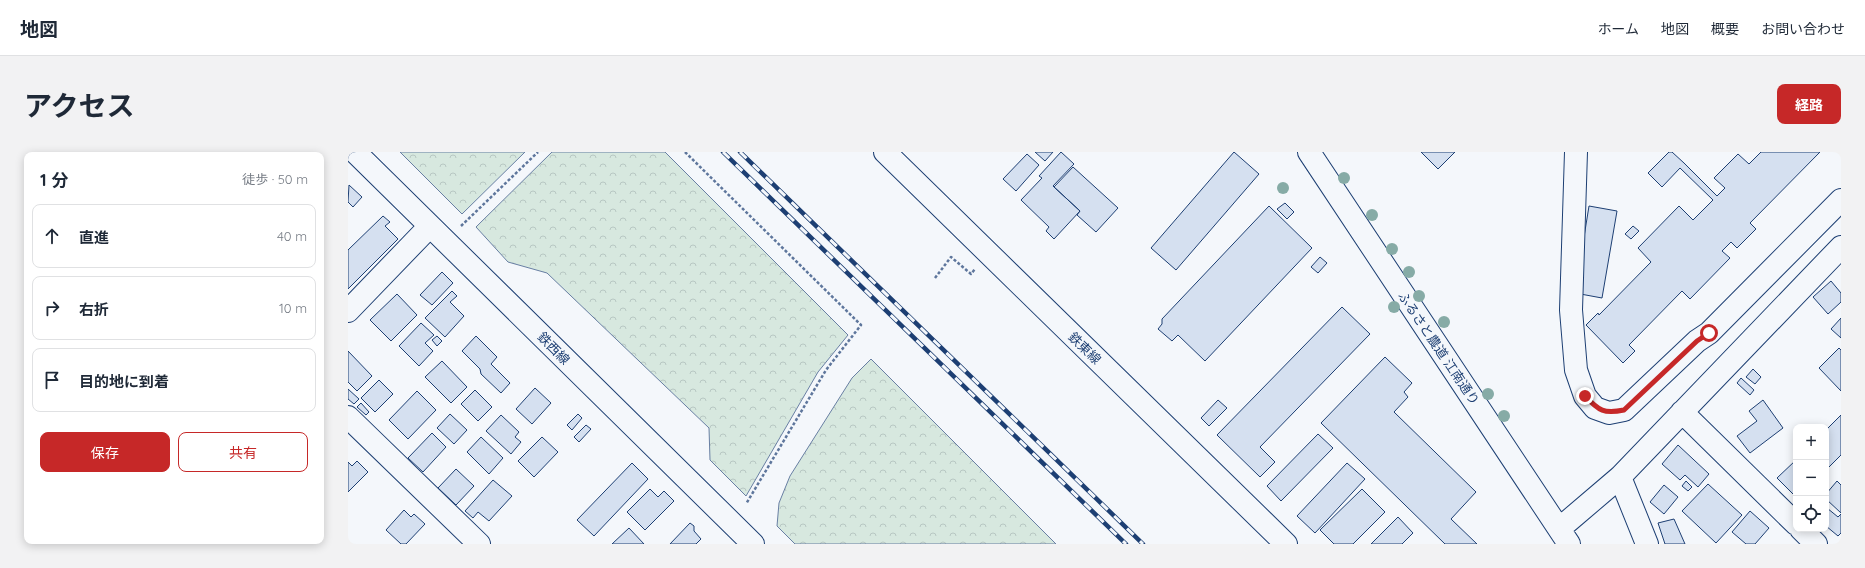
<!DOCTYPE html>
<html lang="ja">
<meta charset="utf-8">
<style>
:root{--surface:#fff;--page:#f2f2f3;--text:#1f2937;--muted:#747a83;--line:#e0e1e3;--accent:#c62828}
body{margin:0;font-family:Quicksand,"Noto Sans JP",sans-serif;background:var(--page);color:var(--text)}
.controls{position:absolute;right:12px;bottom:12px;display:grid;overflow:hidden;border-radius:8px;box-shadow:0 2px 10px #0003}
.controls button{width:36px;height:36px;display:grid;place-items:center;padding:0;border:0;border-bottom:1px solid var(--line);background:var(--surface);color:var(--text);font:20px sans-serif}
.stop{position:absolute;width:12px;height:12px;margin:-9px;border:3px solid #c62828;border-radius:50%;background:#fff}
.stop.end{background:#c62828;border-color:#fff;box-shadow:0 1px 4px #0008}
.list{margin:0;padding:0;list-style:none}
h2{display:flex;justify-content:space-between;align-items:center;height:52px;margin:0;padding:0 16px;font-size:17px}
h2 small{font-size:13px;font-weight:400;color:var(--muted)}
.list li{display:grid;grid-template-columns:26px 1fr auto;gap:12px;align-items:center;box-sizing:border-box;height:64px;margin:0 8px 8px;padding:0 8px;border:1px solid var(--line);border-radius:8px}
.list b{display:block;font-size:15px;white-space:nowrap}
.list em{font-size:13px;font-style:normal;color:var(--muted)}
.actions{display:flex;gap:8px;padding:12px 16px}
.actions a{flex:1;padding:9px 0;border:1px solid var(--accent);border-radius:8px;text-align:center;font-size:14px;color:var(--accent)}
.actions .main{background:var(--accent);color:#fff}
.icon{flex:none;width:22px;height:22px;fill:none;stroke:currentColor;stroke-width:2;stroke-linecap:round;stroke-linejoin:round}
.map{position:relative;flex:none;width:1493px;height:392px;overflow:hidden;border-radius:8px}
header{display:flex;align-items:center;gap:24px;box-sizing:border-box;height:56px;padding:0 20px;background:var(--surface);border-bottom:1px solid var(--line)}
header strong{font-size:19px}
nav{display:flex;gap:22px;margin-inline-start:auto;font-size:14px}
.intro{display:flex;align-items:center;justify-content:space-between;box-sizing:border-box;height:96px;padding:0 24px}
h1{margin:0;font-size:28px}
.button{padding:10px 18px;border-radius:8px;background:var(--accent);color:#fff;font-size:14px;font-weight:700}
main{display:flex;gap:24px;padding:0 24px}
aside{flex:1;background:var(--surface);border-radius:8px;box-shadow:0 2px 10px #0003}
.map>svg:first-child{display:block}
</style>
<header>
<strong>地図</strong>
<nav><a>ホーム</a><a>地図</a><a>概要</a><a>お問い合わせ</a></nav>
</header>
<div class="intro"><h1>アクセス</h1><a class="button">経路</a></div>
<main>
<aside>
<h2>1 分<small>徒歩 · 50 m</small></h2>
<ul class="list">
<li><svg class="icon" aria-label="ahead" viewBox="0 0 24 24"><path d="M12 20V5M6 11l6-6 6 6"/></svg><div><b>直進</b></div><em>40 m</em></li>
<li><svg class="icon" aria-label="right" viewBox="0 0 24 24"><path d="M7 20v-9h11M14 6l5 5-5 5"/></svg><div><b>右折</b></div><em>10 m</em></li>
<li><svg class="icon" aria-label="arrive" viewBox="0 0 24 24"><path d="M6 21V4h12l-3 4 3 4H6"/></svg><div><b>目的地に到着</b></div></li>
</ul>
<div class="actions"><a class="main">保存</a><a>共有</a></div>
</aside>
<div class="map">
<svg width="1493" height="392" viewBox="0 0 1493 392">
<defs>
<pattern id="forest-crowns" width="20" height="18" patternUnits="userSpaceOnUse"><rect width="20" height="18" fill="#d7e8df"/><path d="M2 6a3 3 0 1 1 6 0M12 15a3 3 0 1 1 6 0" fill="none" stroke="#b8c8c3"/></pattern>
</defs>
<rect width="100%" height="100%" fill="#f4f7fb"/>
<path fill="url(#forest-crowns)" stroke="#687fa3" d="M 52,0 L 177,0 L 114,62 Z
M 204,0 L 317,0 L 500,183 L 470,220 L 398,344 L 362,308 L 361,276 L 199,121 L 160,110 L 128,75 Z
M 523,207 L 708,392 L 447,392 L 429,374 L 431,351 L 442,324 L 504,226 Z"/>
<path fill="#d5e0f0" stroke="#1d3f73" d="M 687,0 L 705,0 L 697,9 Z
M 713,0 L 726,12 L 705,34 L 732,59 L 706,87 L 698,79 L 701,75 L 673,48 L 694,26 L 691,24 Z
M 886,0 L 911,22 L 828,118 L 803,96 Z
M 1073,0 L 1107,0 L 1090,17 Z
M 1321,0 L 1324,0 L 1336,11 L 1369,44 L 1377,36 L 1366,26 L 1390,2 L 1401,12 L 1413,0 L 1472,0 L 1402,71 L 1408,77 L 1389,96 L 1383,90 L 1374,99 L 1382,106 L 1342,147 L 1334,139 L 1281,193 L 1287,199 L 1275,211 L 1238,173 L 1250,161 L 1251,163 L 1303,110 L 1290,96 L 1331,54 L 1345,68 L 1365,48 L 1332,16 L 1314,35 L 1300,21 Z
M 679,2 L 691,13 L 668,39 L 655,27 Z
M 725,15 L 770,56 L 748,80 L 729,63 L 732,59 L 706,35 Z
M 1,33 L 14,45 L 5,55 L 0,50 Z
M 937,51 L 946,60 L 939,67 L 929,57 Z
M 921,54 L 964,96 L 857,209 L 830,183 L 824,189 L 810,177 L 814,172 L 814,167 Z
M 1241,54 L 1269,59 L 1254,146 L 1227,141 Z
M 35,64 L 42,70 L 37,74 L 50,87 L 0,137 L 0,98 Z
M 1285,74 L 1291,79 L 1283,87 L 1277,82 Z
M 972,105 L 979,111 L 970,121 L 963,115 Z
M 94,120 L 105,131 L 84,153 L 72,143 Z
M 1483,129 L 1493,141 L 1493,150 L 1480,162 L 1465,145 Z
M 104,139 L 109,144 L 102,150 L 116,164 L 97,185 L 77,166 Z
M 49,142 L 69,163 L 43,189 L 22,168 Z
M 994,155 L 1022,182 L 912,295 L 927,310 L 912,325 L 869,283 Z
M 1493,166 L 1493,186 L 1483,177 Z
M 73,171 L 86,183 L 77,191 L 85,199 L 71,214 L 51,194 Z
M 89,184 L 94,189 L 89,194 L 84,188 Z
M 128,184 L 149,205 L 143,212 L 162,231 L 153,241 L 133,222 L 132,217 L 114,199 Z
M 1491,196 L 1493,198 L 1493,239 L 1471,216 Z
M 0,199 L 24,224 L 9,239 L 0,230 Z
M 1037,205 L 1064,231 L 1056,240 L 1060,245 L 1046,260 L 1128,340 L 1103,367 L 1129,392 L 1097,392 L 973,271 Z
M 94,209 L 119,235 L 103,251 L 77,225 Z
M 1405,217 L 1413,225 L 1407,232 L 1398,225 Z
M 1393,226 L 1406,238 L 1402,243 L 1389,231 Z
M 31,228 L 45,242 L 27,260 L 13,246 Z
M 187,236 L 203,251 L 184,272 L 168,257 Z
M 0,237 L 11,247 L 6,252 L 0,247 Z
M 127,238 L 144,255 L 130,269 L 113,252 Z
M 69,239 L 88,258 L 60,287 L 41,268 Z
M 870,248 L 879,256 L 861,274 L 853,266 Z
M 1415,248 L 1435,276 L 1402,301 L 1389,284 L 1409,269 L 1401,259 Z
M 13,251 L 21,260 L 18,263 L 9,255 Z
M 102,262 L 119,278 L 106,292 L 89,276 Z
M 230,262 L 234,266 L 224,278 L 219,273 Z
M 153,263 L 171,280 L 167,285 L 173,290 L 163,302 L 138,279 Z
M 1493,263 L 1493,303 L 1478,318 L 1478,278 Z
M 238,273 L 243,277 L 231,290 L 226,285 Z
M 84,281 L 98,295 L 75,320 L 60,306 Z
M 970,282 L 985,296 L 933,349 L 919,334 Z
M 133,285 L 155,306 L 141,322 L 119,300 Z
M 194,285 L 210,300 L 186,325 L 170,309 Z
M 1330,293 L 1361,322 L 1350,335 L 1337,323 L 1332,328 L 1314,312 Z
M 1448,308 L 1448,345 L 1429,326 Z
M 9,309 L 20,320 L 0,340 L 0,310 L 4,314 Z
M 284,311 L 300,327 L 246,384 L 229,368 Z
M 999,311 L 1017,327 L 967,381 L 949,364 Z
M 108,317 L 126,334 L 108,353 L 90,336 Z
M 145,328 L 164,344 L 141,369 L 130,360 L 125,366 L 117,359 Z
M 1338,329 L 1344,335 L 1340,339 L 1334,334 Z
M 1489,329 L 1493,333 L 1493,361 L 1478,347 L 1478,342 Z
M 1360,332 L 1394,363 L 1368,391 L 1334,359 Z
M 1316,333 L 1330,345 L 1316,362 L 1302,350 Z
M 302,337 L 310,345 L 316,339 L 326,349 L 297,378 L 279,360 Z
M 1014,337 L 1037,360 L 1005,392 L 986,392 L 972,378 Z
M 1479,356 L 1490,365 L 1493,362 L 1493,381 L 1490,384 L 1478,374 Z
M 56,358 L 63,365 L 66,362 L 77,372 L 58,392 L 53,392 L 38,378 Z
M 1402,359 L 1421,376 L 1407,392 L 1398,392 L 1384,380 Z
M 1050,365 L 1065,381 L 1054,392 L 1023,392 Z
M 1326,367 L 1337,392 L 1317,392 L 1310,371 Z
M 342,371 L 346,374 L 346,379 L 353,387 L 348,392 L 322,392 Z
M 281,376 L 296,392 L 264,392 Z"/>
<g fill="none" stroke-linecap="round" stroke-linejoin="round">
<defs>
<path id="minor" d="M 7,0 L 405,392
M 537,0 L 938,392
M 961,0 L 1221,392
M 1228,0 L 1223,158 L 1228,218 L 1237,244 L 1247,256 L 1261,261 L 1276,258 L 1349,189 L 1361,181 L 1493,48
M 0,159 L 82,74
M 1334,260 L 1448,372
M 0,265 L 131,392
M 1272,325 L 1299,392
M 1211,377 L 1272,325 L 1493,95
M 1453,377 L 1468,392"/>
</defs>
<use href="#minor" stroke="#1d3f73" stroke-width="24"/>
<path stroke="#5e769c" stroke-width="2.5" stroke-dasharray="3 2" stroke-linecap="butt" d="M 337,0 L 513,173 L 478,218 L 398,352
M 113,74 L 190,0
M 587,126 L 603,105 L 623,122 L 627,117"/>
<use href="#minor" stroke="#f4f7fb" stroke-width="22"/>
<defs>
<path id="rail" d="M 375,0 L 778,392
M 392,0 L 795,392"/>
</defs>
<use href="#rail" stroke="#1d3f73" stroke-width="4.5"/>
<use href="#rail" stroke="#f4f7fb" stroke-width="3" stroke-dasharray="9" stroke-linecap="butt"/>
</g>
<g fill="#86aba6">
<circle cx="996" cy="26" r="6"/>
<circle cx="935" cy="36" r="6"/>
<circle cx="1024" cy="63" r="6"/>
<circle cx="1044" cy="97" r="6"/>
<circle cx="1061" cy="120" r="6"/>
<circle cx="1071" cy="144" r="6"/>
<circle cx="1046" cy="155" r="6"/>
<circle cx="1096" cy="170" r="6"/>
<circle cx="1140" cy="242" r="6"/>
<circle cx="1156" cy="264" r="6"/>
</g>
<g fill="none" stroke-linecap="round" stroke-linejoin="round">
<path stroke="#c62828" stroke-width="5" d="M 1237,244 C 1251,259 1256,262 1276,258 L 1349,189 L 1361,181"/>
</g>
<g text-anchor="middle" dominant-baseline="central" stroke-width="3" stroke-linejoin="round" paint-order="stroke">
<g font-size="13" fill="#1d3f73" stroke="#f4f7fb">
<text transform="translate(206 196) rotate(45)">鉄西線</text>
<text transform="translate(737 196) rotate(44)">鉄東線</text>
<text transform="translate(1091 196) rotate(56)">ふるさと農道 江南通り</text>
</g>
</g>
</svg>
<div class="controls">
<button>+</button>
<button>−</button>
<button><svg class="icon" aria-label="locate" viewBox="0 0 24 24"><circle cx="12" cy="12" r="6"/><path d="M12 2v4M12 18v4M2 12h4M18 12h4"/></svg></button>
</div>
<div class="stop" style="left:1361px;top:181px"></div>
<div class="stop end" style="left:1237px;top:244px"></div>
</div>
</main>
